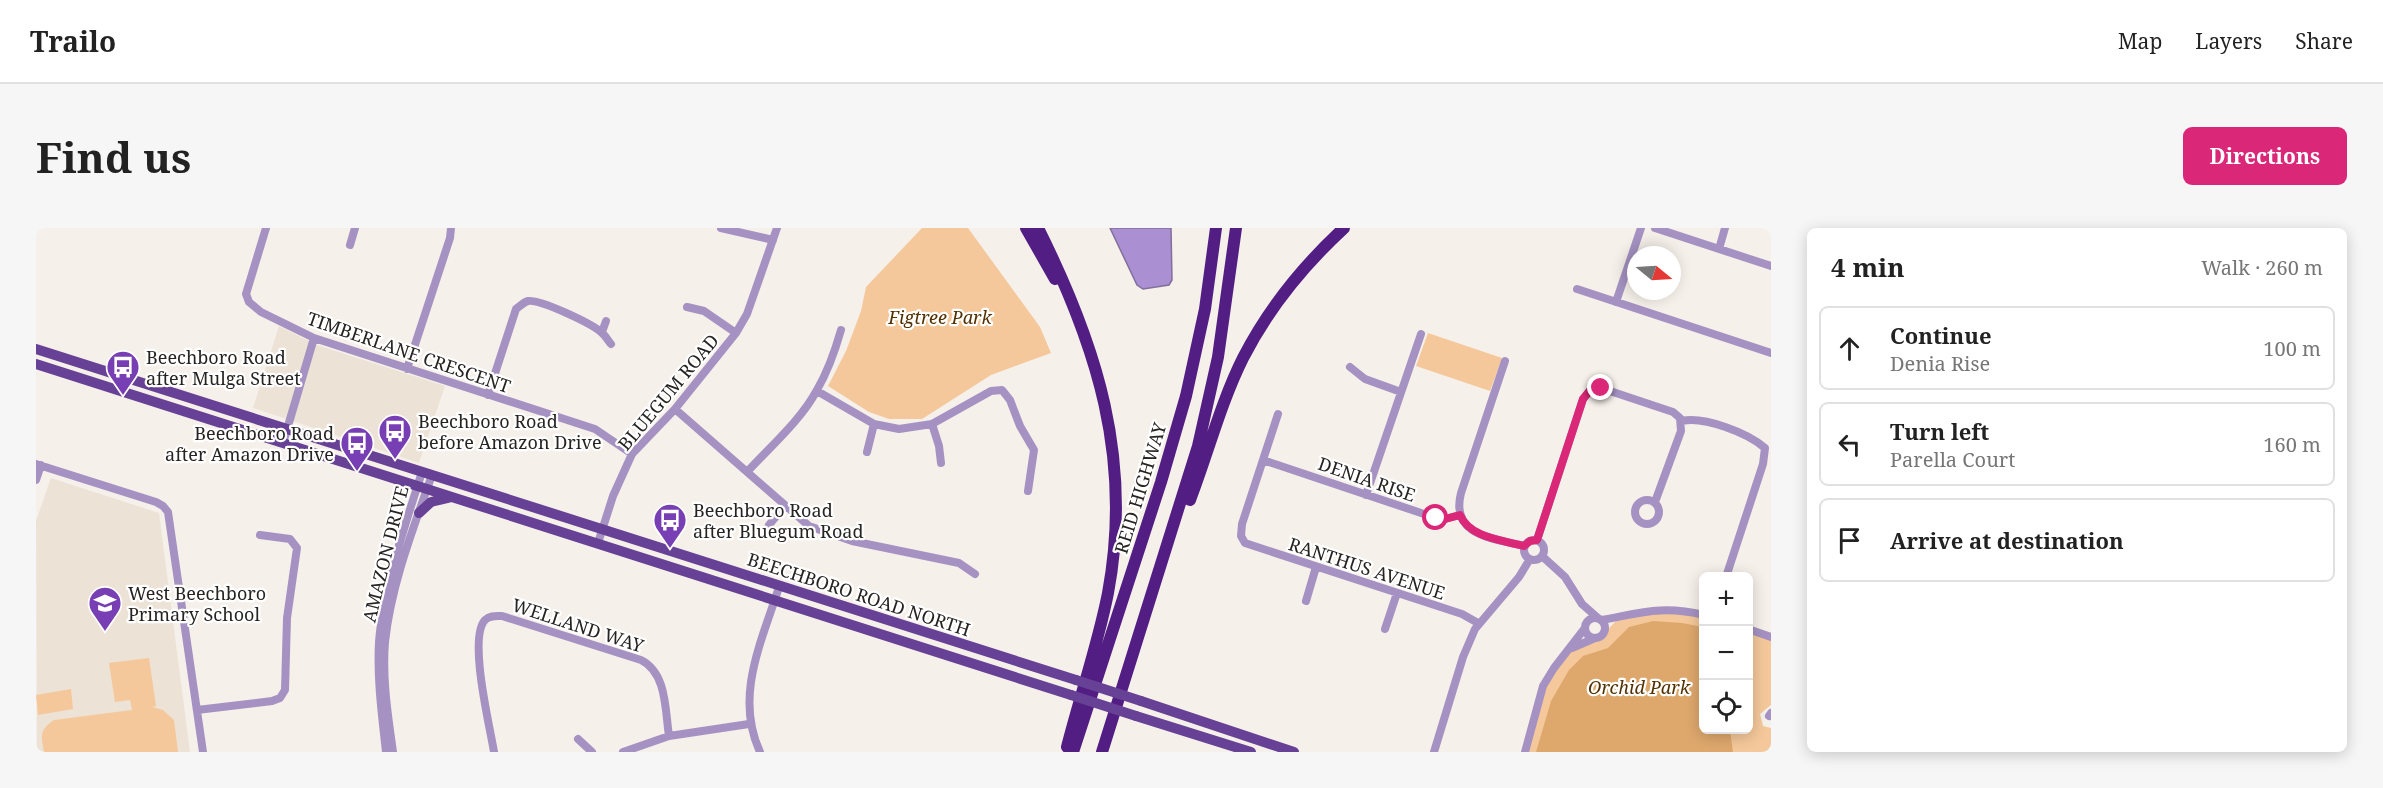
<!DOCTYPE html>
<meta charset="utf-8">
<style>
:root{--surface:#fff;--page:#f6f6f6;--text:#222;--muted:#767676;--line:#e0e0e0;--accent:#db2777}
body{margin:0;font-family:"Noto Serif",serif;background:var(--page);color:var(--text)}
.controls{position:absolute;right:18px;bottom:18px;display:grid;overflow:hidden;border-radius:9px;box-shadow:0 3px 15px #0003}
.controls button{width:54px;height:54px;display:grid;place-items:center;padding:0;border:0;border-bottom:2px solid var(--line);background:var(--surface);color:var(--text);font:30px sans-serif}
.compass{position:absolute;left:1591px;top:18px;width:54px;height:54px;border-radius:50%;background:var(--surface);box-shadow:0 3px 15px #0003;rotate:108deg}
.stop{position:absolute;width:18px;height:18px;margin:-14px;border:4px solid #db2777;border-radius:50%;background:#fff}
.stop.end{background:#db2777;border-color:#fff;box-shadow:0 2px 6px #0008}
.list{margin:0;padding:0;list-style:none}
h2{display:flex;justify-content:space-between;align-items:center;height:78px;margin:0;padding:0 24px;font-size:26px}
h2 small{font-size:20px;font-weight:400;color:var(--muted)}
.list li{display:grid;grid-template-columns:39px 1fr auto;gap:18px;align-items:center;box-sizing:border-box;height:84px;margin:0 12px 12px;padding:0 12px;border:2px solid var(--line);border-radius:9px}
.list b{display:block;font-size:22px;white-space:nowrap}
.list p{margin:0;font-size:20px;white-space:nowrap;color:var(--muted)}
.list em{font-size:20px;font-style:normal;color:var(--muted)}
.icon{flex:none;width:33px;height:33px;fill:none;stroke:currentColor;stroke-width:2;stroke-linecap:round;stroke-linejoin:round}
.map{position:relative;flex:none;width:1735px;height:524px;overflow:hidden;border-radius:9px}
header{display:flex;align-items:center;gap:36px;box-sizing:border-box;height:84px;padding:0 30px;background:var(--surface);border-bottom:2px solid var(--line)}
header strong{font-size:28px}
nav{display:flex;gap:33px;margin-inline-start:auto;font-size:21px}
.intro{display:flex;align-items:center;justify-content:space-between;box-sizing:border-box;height:144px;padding:0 36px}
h1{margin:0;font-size:42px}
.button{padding:15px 27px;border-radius:9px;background:var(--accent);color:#fff;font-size:21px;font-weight:700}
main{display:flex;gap:36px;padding:0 36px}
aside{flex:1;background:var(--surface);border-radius:9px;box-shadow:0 3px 15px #0003}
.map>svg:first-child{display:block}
</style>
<header>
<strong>Trailo</strong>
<nav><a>Map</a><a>Layers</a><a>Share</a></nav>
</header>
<div class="intro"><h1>Find us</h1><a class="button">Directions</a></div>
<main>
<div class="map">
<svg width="1735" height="524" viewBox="0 0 1735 524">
<rect width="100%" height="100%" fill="#f6f0ea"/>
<path fill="#ede2d6" d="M 243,98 L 281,117 L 409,158 L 383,235 L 217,180 Z
M 15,250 L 123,285 L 154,524 L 1,524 L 0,293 Z"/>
<path fill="#f4c89a" d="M 886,0 L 932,0 L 1004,99 L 1015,125 L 955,147 L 886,191 L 853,191 L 833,184 L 792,158 L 810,123 L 825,83 L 830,59 Z
M 1392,105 L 1466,130 L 1454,163 L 1380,138 Z
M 1603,383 L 1667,387 L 1668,502 L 1712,502 L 1713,401 L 1735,409 L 1735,477 L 1724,486 L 1727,498 L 1735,500 L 1735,524 L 1489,524 L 1503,467 L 1534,421 L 1565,408 L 1585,388 Z
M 113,430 L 120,478 L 116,479 L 127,482 L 138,492 L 142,524 L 8,524 C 5,508 3,502 18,492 L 96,482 L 94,472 L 79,474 L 73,435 Z
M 35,461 L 37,481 L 2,487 L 0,467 Z"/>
<path fill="#dea86d" d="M 1617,393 L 1646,395 L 1667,399 L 1668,502 L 1694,502 L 1697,524 L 1500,524 L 1515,473 L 1533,442 L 1547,428 L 1572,420 L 1593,399 Z"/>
<path fill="#aa8fd2" stroke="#826f9d" stroke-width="1.5" d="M 1074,0 L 1135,0 L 1136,52 L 1133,57 L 1107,61 L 1101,57 Z"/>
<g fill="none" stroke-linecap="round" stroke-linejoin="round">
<path stroke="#a592c2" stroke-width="8" d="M 230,0 L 210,66 L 213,74 L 225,84 L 278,110 L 559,201 L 596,226
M 685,0 L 737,12
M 1619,0 L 1735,38
M 314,17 L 319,0
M 1683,21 L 1689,0
M 1541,61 L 1735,125
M 1580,74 L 1605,0
M 651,79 L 668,83 L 700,105
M 566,104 L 570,93
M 1469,133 L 1425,265 C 1414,308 1457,310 1488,318
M 1314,139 L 1329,151 L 1365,164
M 371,141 L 414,10 L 415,0
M 781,163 L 838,196 L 863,201 L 896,196 L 955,163 L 966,162 L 974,172 L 984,198 L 998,222 L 992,263
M 452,167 L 480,81 C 484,78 488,74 492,73 C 504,71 557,96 566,105 C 570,108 572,113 575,116
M 639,181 L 773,298 L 816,313 L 923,335 L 939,346
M 1242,186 L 1206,296 L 1205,308 L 1209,315 L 1426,386 L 1442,395
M 1646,193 C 1668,188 1712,205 1729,220 L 1727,236 L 1690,349
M 896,196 L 903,218 L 905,235
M 247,215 L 278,110
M 831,224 L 838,196
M 1227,232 L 1400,290 L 1409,291 L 1424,287
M 0,236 L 120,274 L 127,278 L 132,284 L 167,524
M 712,243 C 735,218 765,192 781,162 C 792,143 799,123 805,102
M 0,252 L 5,237
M 1330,267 L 1385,106
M1599 284a12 12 0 1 1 24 0a12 12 0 1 1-24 0Z
M 733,297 L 748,279
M1488 322a10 10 0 1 1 20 0a10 10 0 1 1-20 0Z
M 1501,312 L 1547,171 L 1556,160 L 1565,160 L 1637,184 L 1644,190 L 1645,203 L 1619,274
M 562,315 L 577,268 L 596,226 L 639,181 L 700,105 L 711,86 L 741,0
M 1506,328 L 1529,349 L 1546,376 L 1563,391
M 1270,373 L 1280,339
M1549 400a10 10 0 1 1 20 0a10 10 0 1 1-20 0Z
M 1565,392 C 1605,385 1626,377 1668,387
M 1349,401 L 1361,365
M 1712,401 L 1735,409
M 1536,420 L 1559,410
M 161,482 L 236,473 L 244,470 L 249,462 L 251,390 L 261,320 L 254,311 L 224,307
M 1733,488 L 1735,485
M 542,511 L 556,524
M 350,524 C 346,487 341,451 343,414 C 347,361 370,294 386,244
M 357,524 C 352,488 346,451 349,414 C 355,357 377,301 396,247
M 458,524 C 454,499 432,410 449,392 C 454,387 460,388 466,388 L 605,432 C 631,445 629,482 633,508
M 587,524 L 633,508 L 713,496
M 724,524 C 698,468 726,413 743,359
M 1398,524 L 1427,429 L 1439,401 L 1483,349 L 1494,331
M 1489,524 L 1507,458 L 1518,440 L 1549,400"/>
<path stroke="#674195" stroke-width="10" d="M 0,121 L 1040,452
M 0,136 L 1035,467
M 383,285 L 395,274 L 412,270
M 1105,473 L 1258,524
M 1100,488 L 1215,524"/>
<path stroke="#521e83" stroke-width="12" d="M 990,0 L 1019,51
M 1002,0 C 1061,118 1097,231 1072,365 C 1062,416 1044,468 1031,519
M 1154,272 C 1172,225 1185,174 1207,130 C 1232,81 1268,37 1308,0
M 1037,524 L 1125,254 L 1150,168 L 1169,81 L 1180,0
M 1066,524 L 1162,218 L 1182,129 L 1200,0"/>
<path stroke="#674195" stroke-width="10" d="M 1040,452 L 1105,473
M 1035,467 L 1100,488"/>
</g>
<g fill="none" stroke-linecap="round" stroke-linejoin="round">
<path stroke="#db2777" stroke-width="8" d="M 1400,290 L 1409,291 L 1424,287 C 1434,310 1466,312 1488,318 L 1494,313 L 1501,312 L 1547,171 L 1556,160 L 1565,160"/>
</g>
<defs>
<symbol id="bus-pin" viewBox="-11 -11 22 30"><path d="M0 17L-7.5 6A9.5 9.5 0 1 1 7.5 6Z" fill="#783eb4" stroke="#fff"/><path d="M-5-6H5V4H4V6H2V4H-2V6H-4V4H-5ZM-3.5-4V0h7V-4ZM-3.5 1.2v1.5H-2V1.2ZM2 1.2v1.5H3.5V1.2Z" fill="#fff"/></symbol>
<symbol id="school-pin" viewBox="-11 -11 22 30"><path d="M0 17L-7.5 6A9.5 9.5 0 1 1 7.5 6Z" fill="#783eb4" stroke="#fff"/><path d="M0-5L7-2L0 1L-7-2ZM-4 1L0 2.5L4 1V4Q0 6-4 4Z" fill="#fff"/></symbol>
</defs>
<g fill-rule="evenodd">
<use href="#bus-pin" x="68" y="120" width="38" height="52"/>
<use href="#bus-pin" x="340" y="184" width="38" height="52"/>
<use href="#bus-pin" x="302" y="196" width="38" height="52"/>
<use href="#bus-pin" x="615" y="273" width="38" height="52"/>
<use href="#school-pin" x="50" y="356" width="38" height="52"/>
</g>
<g text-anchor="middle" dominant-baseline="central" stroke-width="4.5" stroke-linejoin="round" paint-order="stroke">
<g font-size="18" font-style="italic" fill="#533000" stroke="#fff">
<text x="904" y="89">Figtree Park</text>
<text x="1603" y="459">Orchid Park</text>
</g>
<g font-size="18" fill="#262422" stroke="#fff">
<text transform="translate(373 124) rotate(19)">TIMBERLANE CRESCENT</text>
<text transform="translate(632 164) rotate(-50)">BLUEGUM ROAD</text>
<text transform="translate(1331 251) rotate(19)">DENIA RISE</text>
<text transform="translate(1104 260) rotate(-73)">REID HIGHWAY</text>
<text transform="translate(349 326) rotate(-76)">AMAZON DRIVE</text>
<text transform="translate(1331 340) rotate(18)">RANTHUS AVENUE</text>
<text transform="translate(823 366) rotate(18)">BEECHBORO ROAD NORTH</text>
<text transform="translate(542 397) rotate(18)">WELLAND WAY</text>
</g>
<g font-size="18" fill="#262422" stroke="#fff" text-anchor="start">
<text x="110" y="129">Beechboro Road<tspan x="110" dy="21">after Mulga Street</tspan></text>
<text x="382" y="193">Beechboro Road<tspan x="382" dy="21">before Amazon Drive</tspan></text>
<text x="298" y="205" text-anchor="end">Beechboro Road<tspan x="298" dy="21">after Amazon Drive</tspan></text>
<text x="657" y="282">Beechboro Road<tspan x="657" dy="21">after Bluegum Road</tspan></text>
<text x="92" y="365">West Beechboro<tspan x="92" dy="21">Primary School</tspan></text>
</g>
</g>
</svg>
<div class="controls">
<button>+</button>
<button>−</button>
<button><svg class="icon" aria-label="locate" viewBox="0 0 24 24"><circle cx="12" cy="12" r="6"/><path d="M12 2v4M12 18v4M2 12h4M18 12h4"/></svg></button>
</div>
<svg class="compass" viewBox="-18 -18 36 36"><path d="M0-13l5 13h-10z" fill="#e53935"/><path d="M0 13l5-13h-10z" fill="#767676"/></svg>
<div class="stop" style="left:1400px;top:290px"></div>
<div class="stop end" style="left:1565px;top:160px"></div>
</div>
<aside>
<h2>4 min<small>Walk · 260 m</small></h2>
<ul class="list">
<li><svg class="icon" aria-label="ahead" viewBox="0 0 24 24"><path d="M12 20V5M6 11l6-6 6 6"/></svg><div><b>Continue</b><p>Denia Rise</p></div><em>100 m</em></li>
<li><svg class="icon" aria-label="left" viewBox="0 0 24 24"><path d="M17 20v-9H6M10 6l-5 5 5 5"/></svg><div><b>Turn left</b><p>Parella Court</p></div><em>160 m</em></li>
<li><svg class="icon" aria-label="arrive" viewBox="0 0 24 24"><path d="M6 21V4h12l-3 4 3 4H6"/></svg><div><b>Arrive at destination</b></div></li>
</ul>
</aside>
</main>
